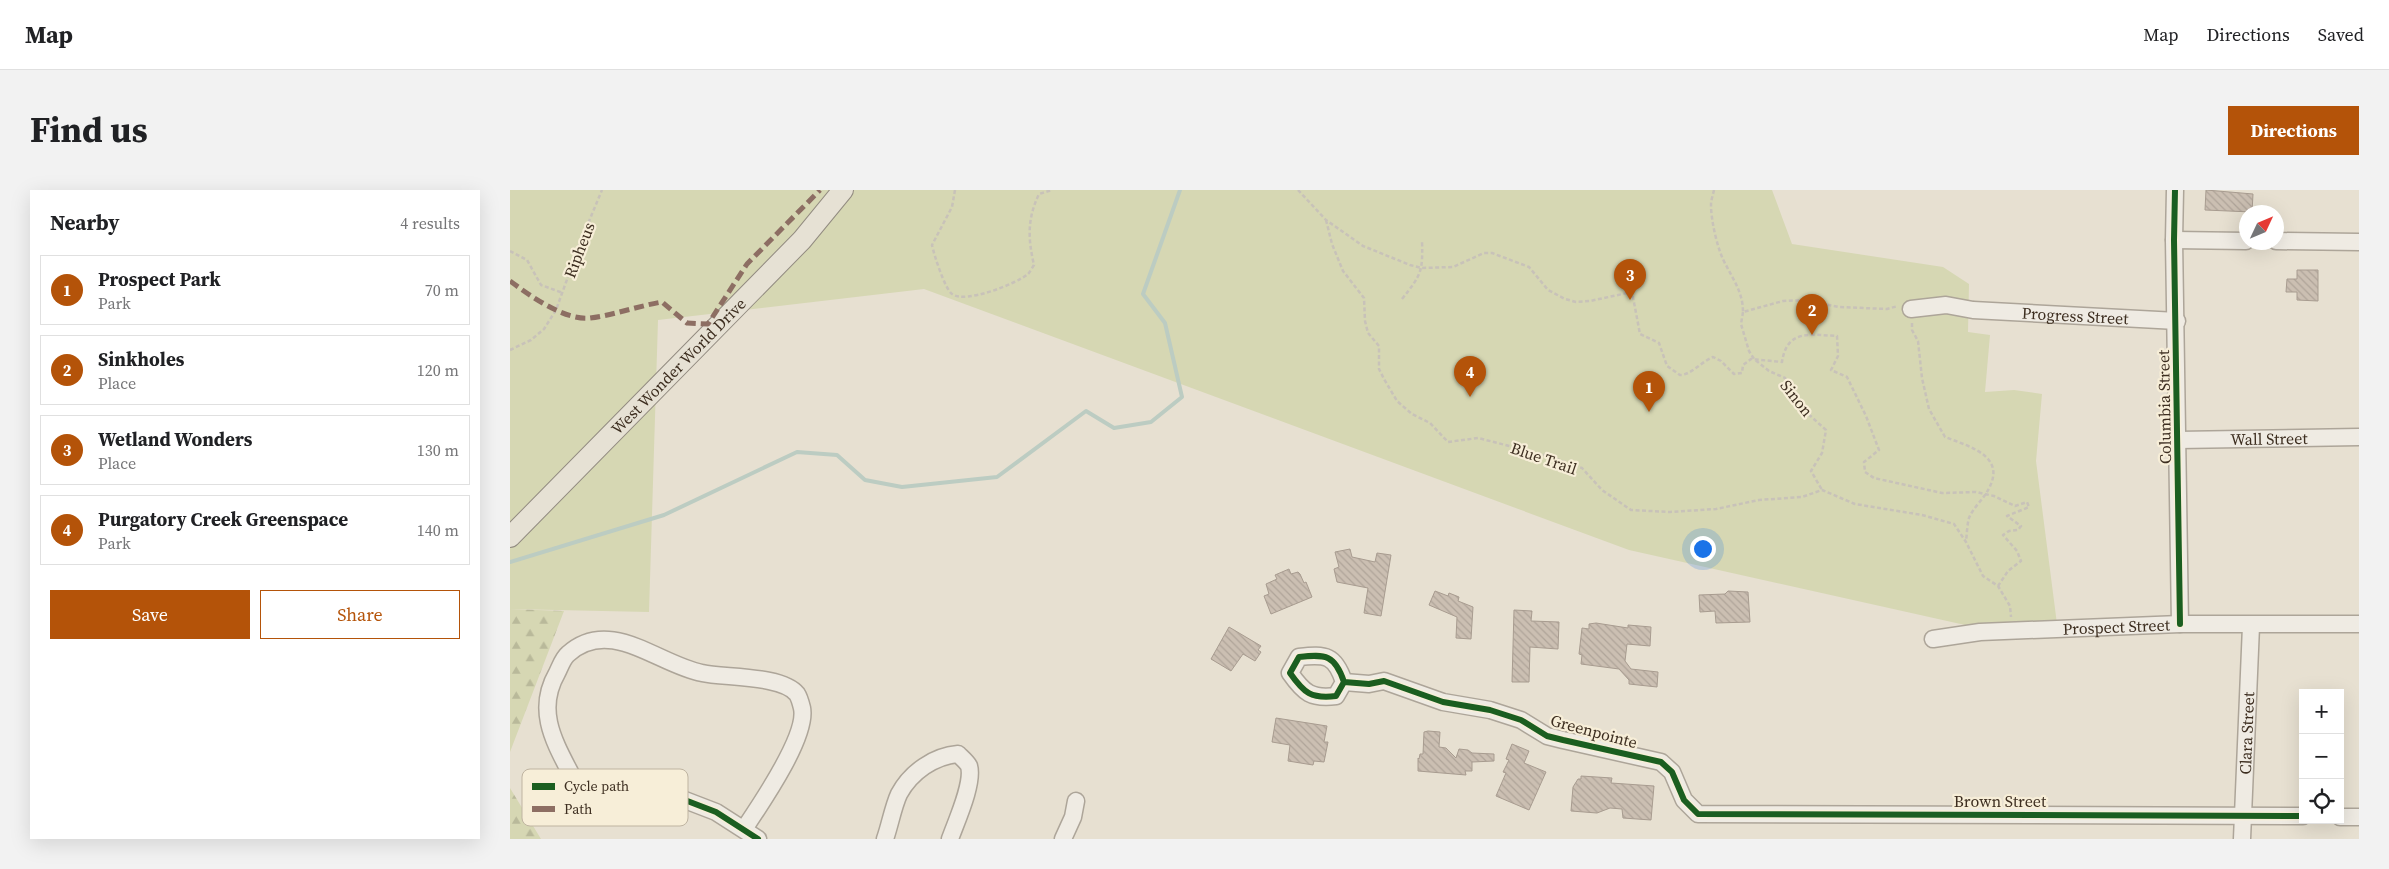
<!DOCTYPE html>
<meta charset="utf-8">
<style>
:root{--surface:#fff;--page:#f2f2f2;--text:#202124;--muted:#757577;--line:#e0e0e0;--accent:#b45309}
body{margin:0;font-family:"Source Serif 4",serif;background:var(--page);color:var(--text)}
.controls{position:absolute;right:15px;bottom:15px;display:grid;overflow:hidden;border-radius:0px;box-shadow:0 5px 20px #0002}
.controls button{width:45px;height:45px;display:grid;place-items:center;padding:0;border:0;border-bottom:1px solid var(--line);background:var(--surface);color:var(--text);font:25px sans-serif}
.compass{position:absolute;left:1729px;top:15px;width:45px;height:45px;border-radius:50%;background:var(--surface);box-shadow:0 5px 20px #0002;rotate:46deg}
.you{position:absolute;left:1192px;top:358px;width:18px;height:18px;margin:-12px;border:4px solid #fff;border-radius:50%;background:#1a73e8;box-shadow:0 0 0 8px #1a73e833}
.badge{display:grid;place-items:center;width:32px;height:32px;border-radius:50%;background:var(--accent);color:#fff;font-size:16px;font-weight:700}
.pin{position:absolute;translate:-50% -41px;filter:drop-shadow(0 1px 2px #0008)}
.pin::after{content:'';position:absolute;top:26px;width:18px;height:15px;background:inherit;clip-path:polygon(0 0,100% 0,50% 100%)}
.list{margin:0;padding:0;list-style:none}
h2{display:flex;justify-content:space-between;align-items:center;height:65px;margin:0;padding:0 20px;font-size:21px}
h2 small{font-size:16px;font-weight:400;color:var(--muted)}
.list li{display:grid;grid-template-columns:32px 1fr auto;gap:15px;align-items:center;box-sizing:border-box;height:70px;margin:0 10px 10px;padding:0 10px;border:1px solid var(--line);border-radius:0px}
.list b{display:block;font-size:19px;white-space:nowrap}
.list p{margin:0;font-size:16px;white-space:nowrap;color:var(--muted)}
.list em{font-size:16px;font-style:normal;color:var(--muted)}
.actions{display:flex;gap:10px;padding:15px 20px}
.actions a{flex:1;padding:11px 0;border:1px solid var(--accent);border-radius:0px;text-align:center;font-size:18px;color:var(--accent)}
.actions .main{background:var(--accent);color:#fff}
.icon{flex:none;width:28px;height:28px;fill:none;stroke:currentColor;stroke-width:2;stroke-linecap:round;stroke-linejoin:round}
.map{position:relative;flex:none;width:1849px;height:649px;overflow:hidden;border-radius:0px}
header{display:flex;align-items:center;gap:30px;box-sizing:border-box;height:70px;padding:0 25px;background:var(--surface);border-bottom:1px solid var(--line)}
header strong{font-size:24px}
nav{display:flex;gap:28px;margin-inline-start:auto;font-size:18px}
.intro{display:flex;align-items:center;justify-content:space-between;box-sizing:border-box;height:120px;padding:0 30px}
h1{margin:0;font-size:35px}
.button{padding:12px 22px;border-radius:0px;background:var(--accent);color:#fff;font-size:18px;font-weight:700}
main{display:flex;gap:30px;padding:0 30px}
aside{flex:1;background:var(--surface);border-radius:0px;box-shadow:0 5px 20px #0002}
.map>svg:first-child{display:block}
</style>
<header>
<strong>Map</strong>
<nav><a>Map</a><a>Directions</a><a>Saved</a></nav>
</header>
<div class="intro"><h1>Find us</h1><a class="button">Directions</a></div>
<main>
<aside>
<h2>Nearby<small>4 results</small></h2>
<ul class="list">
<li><span class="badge">1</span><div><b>Prospect Park</b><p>Park</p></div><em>70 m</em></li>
<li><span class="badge">2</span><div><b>Sinkholes</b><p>Place</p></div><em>120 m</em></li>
<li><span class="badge">3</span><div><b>Wetland Wonders</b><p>Place</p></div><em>130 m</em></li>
<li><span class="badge">4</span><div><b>Purgatory Creek Greenspace</b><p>Park</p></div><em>140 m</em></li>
</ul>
<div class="actions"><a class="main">Save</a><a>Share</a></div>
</aside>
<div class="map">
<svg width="1849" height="649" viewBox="0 0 1849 649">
<defs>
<pattern id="forest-firs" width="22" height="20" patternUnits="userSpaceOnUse" patternTransform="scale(1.25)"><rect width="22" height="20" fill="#d6d7b3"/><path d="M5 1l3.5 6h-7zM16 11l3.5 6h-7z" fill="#b9b99a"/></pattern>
<pattern id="building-back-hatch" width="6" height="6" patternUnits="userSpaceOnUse" patternTransform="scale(1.25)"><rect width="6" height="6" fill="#cbbfb2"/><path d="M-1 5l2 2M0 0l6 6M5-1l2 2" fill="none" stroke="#afa499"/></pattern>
</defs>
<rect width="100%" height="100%" fill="#e7e0d1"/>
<path fill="#d6d7b3" d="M 0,0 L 1262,0 L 1282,54 L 1433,77 L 1459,94 L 1458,142 L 1480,145 L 1475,202 L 1504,200 L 1532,204 L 1526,271 L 1547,434 L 1526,432 L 1455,435 L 1119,360 L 414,99 L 148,130 L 139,422 L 0,419 Z"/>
<path fill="url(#forest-firs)" d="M 0,419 L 54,421 L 0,562 Z
M 0,598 L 31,649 L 0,649 Z"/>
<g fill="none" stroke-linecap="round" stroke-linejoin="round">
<path stroke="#bcccc2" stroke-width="4" d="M 0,372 L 154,325 L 287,262 L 327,265 L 355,290 L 392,297 L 487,287 L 576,221 L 604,238 L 641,232 L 672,207 L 655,133 L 633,104 L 670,0"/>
</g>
<path fill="url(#building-back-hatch)" stroke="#a89c90" d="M 1696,0 L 1743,4 L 1742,22 L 1695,20 Z
M 1787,80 L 1808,80 L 1808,111 L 1787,110 L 1787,102 L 1776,102 L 1777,89 L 1787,89 Z
M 840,359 L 842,367 L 865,372 L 867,363 L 881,365 L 871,426 L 854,423 L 858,398 L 827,392 L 824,379 L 829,377 L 825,362 Z
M 779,379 L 781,384 L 788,382 L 790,384 L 794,393 L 796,392 L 802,407 L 761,424 L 754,406 L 759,404 L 756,394 L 767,389 L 765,385 Z
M 925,401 L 938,406 L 939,403 L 949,407 L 948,411 L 963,417 L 961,449 L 946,448 L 947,427 L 919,415 Z
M 1218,401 L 1238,402 L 1240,432 L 1206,433 L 1205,421 L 1190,422 L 1189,405 L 1215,404 Z
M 1004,420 L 1022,421 L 1021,431 L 1049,432 L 1048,459 L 1020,457 L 1019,492 L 1002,492 Z
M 1086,433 L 1118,438 L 1118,435 L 1141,437 L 1140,456 L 1117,454 L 1115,471 L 1121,479 L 1148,482 L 1147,497 L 1119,494 L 1119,490 L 1109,479 L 1071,474 L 1072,465 L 1069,464 L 1072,438 L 1079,439 L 1079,434 Z
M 719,437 L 751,456 L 748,460 L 751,462 L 745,471 L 733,464 L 721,481 L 701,469 Z
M 766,528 L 817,536 L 814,552 L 818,552 L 814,572 L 804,571 L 803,575 L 778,571 L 780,555 L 762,552 Z
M 918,541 L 930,542 L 929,557 L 936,558 L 946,568 L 949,559 L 958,560 L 962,563 L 984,564 L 984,571 L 962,572 L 962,581 L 955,581 L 956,585 L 908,581 L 908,568 L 909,569 L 910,564 L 913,564 L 914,542 Z
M 1002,554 L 1019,561 L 1014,573 L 1036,582 L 1019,620 L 986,606 L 996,583 L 993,582 L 999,570 L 996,569 Z
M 1071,586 L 1102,588 L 1101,593 L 1144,596 L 1141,630 L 1113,628 L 1112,619 L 1100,618 L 1087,623 L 1061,621 L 1063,597 L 1068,589 L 1071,589 Z"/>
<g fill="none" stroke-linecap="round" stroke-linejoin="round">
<defs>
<g id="minor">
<path d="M 1665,0 L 1664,50 L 1670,434"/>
<path d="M 1664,50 L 1736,51"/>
<path d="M 1766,51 L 1849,52"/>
<path id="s1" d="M 1401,119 L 1436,115 L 1463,120 L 1667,131"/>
<path id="s2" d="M 1668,250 L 1849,247"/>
<path id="s3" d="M 1423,449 L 1470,442 L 1670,434 L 1849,434"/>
<path d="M 834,492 L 826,506 C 801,509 794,503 780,483 L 789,467 C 816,464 825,465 834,492 L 859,494 L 874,491 L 933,512 L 980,520 L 1011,530 L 1037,546 L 1053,550 L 1151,572 L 1162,582 L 1174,610 L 1188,624 L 1793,626"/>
<path d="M 26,591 L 56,590 L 95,600 L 129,598 L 167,607 L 206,622 L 248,649"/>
<path d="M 65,592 C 47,556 24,523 47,483 C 50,477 53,468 58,464 C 100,426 149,475 192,483 C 214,488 272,485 287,504 C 289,507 291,514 292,518 C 298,546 250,615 234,639"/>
<path d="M 1830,627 L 1849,627"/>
<path d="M 375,649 C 380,635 383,617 389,604 C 401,582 424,566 448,564 C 452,568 457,572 459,576 C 464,593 446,632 440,649"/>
<path d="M 553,649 L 563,627 L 566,611"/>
<path id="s4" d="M 1732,649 L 1741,436"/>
</g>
<g id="major">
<path id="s5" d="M 0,347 L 292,50 L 333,0"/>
</g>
</defs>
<use href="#minor" stroke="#ada599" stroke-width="19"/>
<use href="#major" stroke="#928b80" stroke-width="22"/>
<path stroke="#c8c2b9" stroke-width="2.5" stroke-dasharray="4 2.5" stroke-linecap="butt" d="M 445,0 L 442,17 L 422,55 C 424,65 435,99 442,104 C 455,114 506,94 518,84 C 520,82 522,78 524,75 C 518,49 517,29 529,4 L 542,0
M 788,0 L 816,30 L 853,56 L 900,75 L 912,78 L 943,77 L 974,63 L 982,63 L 1019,77 L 1038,100 L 1055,109 L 1066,112 L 1080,111 L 1122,102 L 1130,144 L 1149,153 L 1157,176 L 1170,185 C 1181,185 1191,172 1203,167 L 1211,171 L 1224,184 L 1232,183 L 1233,175 L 1241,169 L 1272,172 C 1277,138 1302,145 1327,146 L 1328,166 L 1321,180 L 1337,187 L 1356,226 L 1369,260 L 1354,272 L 1355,282 L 1364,288 L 1432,303 L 1466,302 L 1484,306 L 1505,316 L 1517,312 L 1519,317 L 1497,326 L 1511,336 L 1508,340 L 1499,341 L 1493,345 L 1507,361 L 1511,371 L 1498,381 L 1488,396
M 1204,0 C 1203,5 1201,10 1201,15 C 1201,31 1208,62 1216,75 C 1224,91 1233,103 1233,122 L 1273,111 L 1293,110 L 1329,117 L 1377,119 L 1388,116
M 816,30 L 822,54 L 833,81 L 854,108 L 855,131 L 858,143 L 869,156 L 869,179 L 874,189 L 887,211 L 902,224 L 920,233 L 938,252 L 968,248 L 1035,265 L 1072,278 L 1092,300 L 1121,320 L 1160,322 L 1206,319 L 1249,310 L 1292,307 L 1312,300 L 1345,314 L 1412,325 L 1444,334 L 1456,352 L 1473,386 L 1488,396 L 1500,416 L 1501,427
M 0,61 L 17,70 L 31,95 L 53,103
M 892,109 C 911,85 913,82 912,51
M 1233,122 L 1231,134 L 1239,161 L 1244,169 L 1259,181 L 1275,188 L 1295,221 L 1316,240 L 1312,263 L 1301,281 L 1312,300
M 1402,133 L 1402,140 L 1408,151 L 1412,188 L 1419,219 L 1435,247 C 1464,258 1500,268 1475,305 C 1470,312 1462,320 1459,328 C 1457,335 1457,344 1456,351
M 0,160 L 21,150 L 34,139 L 46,120 L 72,48 L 92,0"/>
<use href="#minor" stroke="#efebe3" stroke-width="16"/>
<use href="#major" stroke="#e6e1d4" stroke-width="20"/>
<path stroke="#8d6e63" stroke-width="5" stroke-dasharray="10 5" stroke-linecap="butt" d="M 0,91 C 19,105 55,131 80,128 C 104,125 128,116 152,112 L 177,133 L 198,134 L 237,74 L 310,0"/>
<defs>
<path id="cycleway" d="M 1665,0 L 1664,50 L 1670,434
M 834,492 L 826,506 C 801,509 794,503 780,483 L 789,467 C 816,464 825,465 834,492 L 859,494 L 874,491 L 933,512 L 980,520 L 1011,530 L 1037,546 L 1053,550 L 1151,572 L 1162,582 L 1174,610 L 1188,624 L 1793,626
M 26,591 L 56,590 L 95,600 L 129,598 L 167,607 L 206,622 L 248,649"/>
</defs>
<use href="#cycleway" stroke="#f7eed8" stroke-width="9"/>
<use href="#cycleway" stroke="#1b5e20" stroke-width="6"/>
</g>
<g text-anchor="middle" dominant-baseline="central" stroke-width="4.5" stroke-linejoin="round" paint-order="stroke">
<g font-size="16" fill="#3d2e20" stroke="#f7eed8">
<text transform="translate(69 60) rotate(-69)">Ripheus</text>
<text stroke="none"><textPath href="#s1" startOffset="165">Progress Street</textPath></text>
<text stroke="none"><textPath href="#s5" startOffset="240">West Wonder World Drive</textPath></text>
<text transform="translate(1287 208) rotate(52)">Sinon</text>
<text transform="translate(1654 217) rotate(-91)">Columbia Street</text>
<text stroke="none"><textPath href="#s2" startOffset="91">Wall Street</textPath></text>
<text transform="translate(1034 268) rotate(19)">Blue Trail</text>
<text stroke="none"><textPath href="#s3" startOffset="184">Prospect Street</textPath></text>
<text transform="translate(1084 541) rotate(15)">Greenpointe</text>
<text stroke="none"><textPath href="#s4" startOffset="106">Clara Street</textPath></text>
<text x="1490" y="611">Brown Street</text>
</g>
</g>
<rect x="12" y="579" width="166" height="57" rx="8" fill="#f7eed8" stroke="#bfb4a1" stroke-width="1"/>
<rect x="22" y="593" width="23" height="7" fill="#1b5e20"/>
<rect x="22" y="616" width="23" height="6" fill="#8d6e63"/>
<g font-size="14" fill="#3d2e20">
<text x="54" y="601">Cycle path</text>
<text x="54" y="624">Path</text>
</g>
</svg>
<div class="controls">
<button>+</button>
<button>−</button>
<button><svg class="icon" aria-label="locate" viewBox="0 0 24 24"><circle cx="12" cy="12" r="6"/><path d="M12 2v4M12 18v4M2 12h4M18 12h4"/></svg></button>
</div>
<svg class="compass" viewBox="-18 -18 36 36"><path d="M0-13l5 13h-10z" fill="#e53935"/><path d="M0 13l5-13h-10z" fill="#757577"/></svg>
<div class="you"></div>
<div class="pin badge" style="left:1139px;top:222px">1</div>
<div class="pin badge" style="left:1302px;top:145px">2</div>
<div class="pin badge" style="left:1120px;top:110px">3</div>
<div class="pin badge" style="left:960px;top:207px">4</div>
</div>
</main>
